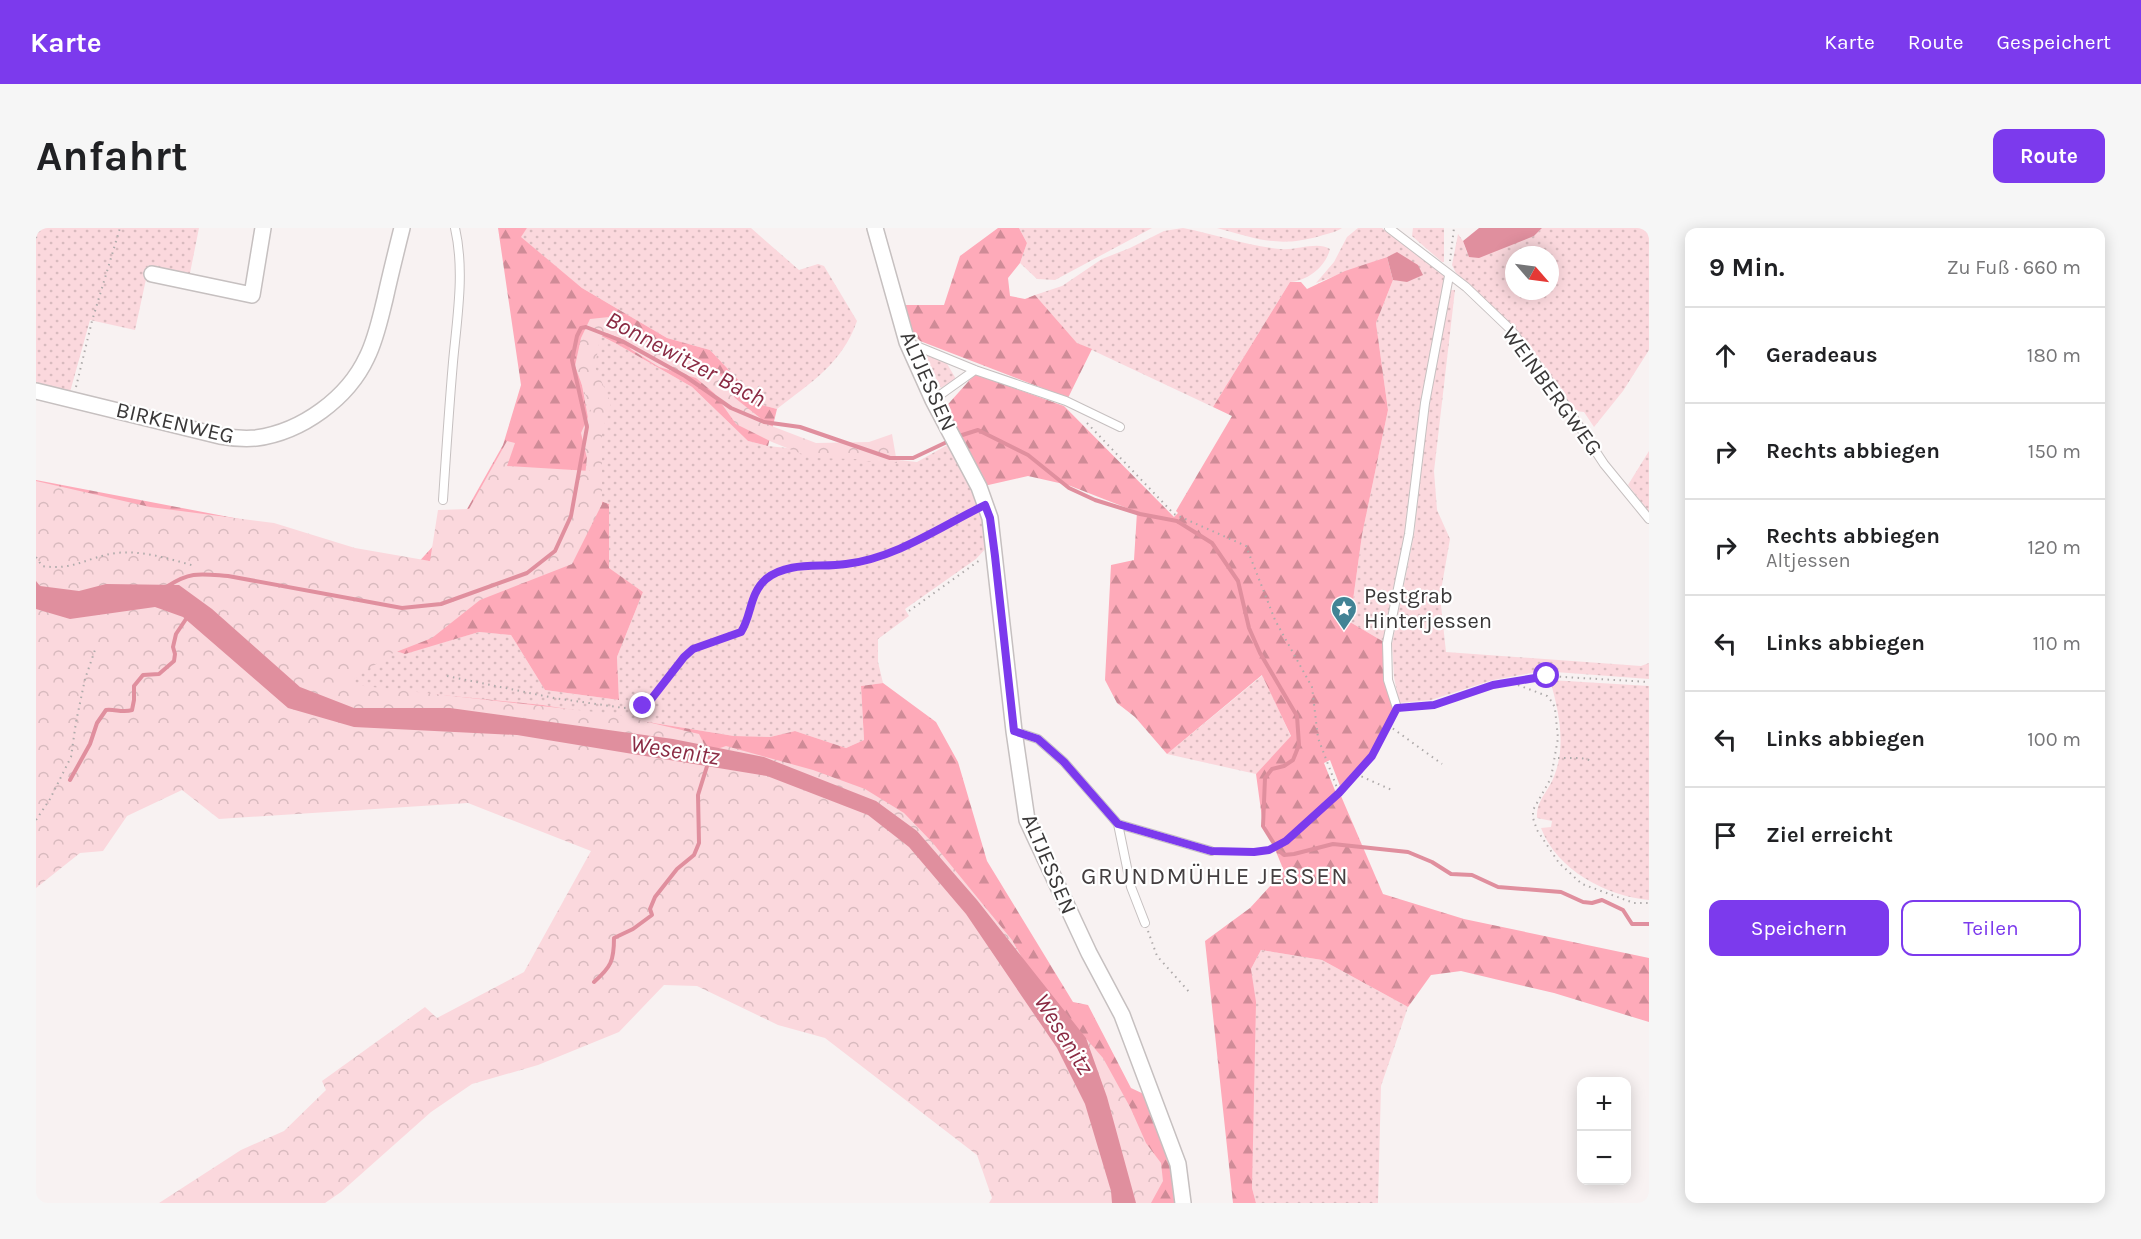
<!DOCTYPE html>
<html lang="de">
<meta charset="utf-8">
<style>
:root{--surface:#fff;--page:#f6f6f6;--text:#202124;--muted:#757577;--line:#e0e0e0;--accent:#7c3aed}
body{margin:0;font-family:Karla,sans-serif;background:var(--page);color:var(--text)}
.controls{position:absolute;right:18px;bottom:18px;display:grid;overflow:hidden;border-radius:12px;box-shadow:0 3px 15px #0003}
.controls button{width:54px;height:54px;display:grid;place-items:center;padding:0;border:0;border-bottom:2px solid var(--line);background:var(--surface);color:var(--text);font:30px sans-serif}
.compass{position:absolute;left:1469px;top:18px;width:54px;height:54px;border-radius:50%;background:var(--surface);box-shadow:0 3px 15px #0003;rotate:118deg}
.stop{position:absolute;width:18px;height:18px;margin:-14px;border:4px solid #7c3aed;border-radius:50%;background:#fff}
.stop.end{background:#7c3aed;border-color:#fff;box-shadow:0 2px 6px #0008}
.list{margin:0;padding:0;list-style:none}
h2{display:flex;justify-content:space-between;align-items:center;height:78px;margin:0;padding:0 24px;font-size:26px}
h2 small{font-size:20px;font-weight:400;color:var(--muted)}
.list li{display:grid;grid-template-columns:39px 1fr auto;gap:18px;align-items:center;box-sizing:border-box;height:96px;padding:0 24px;border-top:2px solid var(--line)}
.list b{display:block;font-size:22px;white-space:nowrap}
.list p{margin:0;font-size:20px;white-space:nowrap;color:var(--muted)}
.list em{font-size:20px;font-style:normal;color:var(--muted)}
.actions{display:flex;gap:12px;padding:18px 24px}
.actions a{flex:1;padding:14px 0;border:2px solid var(--accent);border-radius:12px;text-align:center;font-size:21px;color:var(--accent)}
.actions .main{background:var(--accent);color:#fff}
.icon{flex:none;width:33px;height:33px;fill:none;stroke:currentColor;stroke-width:2;stroke-linecap:round;stroke-linejoin:round}
.map{position:relative;flex:none;width:1613px;height:975px;overflow:hidden;border-radius:12px}
header{display:flex;align-items:center;gap:36px;box-sizing:border-box;height:84px;padding:0 30px;background:var(--accent);color:#fff}
header strong{font-size:28px}
nav{display:flex;gap:33px;margin-inline-start:auto;font-size:21px}
.intro{display:flex;align-items:center;justify-content:space-between;box-sizing:border-box;height:144px;padding:0 36px}
h1{margin:0;font-size:42px}
.button{padding:15px 27px;border-radius:12px;background:var(--accent);color:#fff;font-size:21px;font-weight:700}
main{display:flex;gap:36px;padding:0 36px}
aside{flex:1;background:var(--surface);border-radius:12px;box-shadow:0 3px 15px #0003}
.map>svg:first-child{display:block}
</style>
<header>
<strong>Karte</strong>
<nav><a>Karte</a><a>Route</a><a>Gespeichert</a></nav>
</header>
<div class="intro"><h1>Anfahrt</h1><a class="button">Route</a></div>
<main>
<div class="map">
<svg width="1613" height="975" viewBox="0 0 1613 975">
<defs>
<pattern id="grass-dots" width="8" height="8" patternUnits="userSpaceOnUse" patternTransform="scale(1.5)"><rect width="8" height="8" fill="#fbd8dd"/><path d="M2 2h.1M6 6h.1" fill="none" stroke="#d8babe" stroke-width="1.8" stroke-linecap="round"/></pattern>
<pattern id="forest-firs" width="22" height="20" patternUnits="userSpaceOnUse" patternTransform="scale(1.5)"><rect width="22" height="20" fill="#feaab9"/><path d="M5 1l3.5 6h-7zM16 11l3.5 6h-7z" fill="#cf8b97"/></pattern>
<pattern id="park-crowns" width="20" height="18" patternUnits="userSpaceOnUse" patternTransform="scale(1.5)"><rect width="20" height="18" fill="#fbd8dd"/><path d="M2 6a3 3 0 1 1 6 0M12 15a3 3 0 1 1 6 0" fill="none" stroke="#d8babe"/></pattern>
</defs>
<rect width="100%" height="100%" fill="#f8f2f2"/>
<path fill="url(#grass-dots)" fill-rule="evenodd" d="M 0,0 L 163,0 L 153,50 L 112,42 L 99,102 L 54,92 L 34,164 L 0,157 Z
M 491,0 L 715,0 L 763,42 L 782,36 L 788,38 L 821,93 C 806,136 775,154 741,181 L 726,177 L 674,122 L 631,110 L 546,60 L 484,9 Z
M 983,0 L 1116,0 L 1019,52 L 1001,51 L 984,35 L 991,15 Z
M 1147,0 C 1179,6 1211,18 1244,21 C 1260,23 1281,13 1294,21 C 1290,38 1272,53 1254,54 L 1177,179 L 1041,115 L 999,67 L 1026,58 L 1066,31 L 1094,20 L 1128,3 Z
M 1181,0 L 1306,0 C 1298,5 1293,5 1284,8 C 1243,20 1221,11 1181,0 Z
M 1322,0 L 1346,0 L 1409,48 L 1409,60 L 1385,173 L 1370,303 L 1348,414 L 1314,394 L 1326,307 L 1352,182 L 1340,95 L 1357,52 L 1371,53 L 1361,25 L 1280,55 L 1298,34 L 1311,9 Z
M 1377,0 L 1408,0 L 1408,34 L 1406,34 L 1376,8 Z
M 1506,0 L 1613,0 L 1613,122 L 1587,163 L 1558,199 L 1548,184 L 1539,183 L 1477,99 L 1420,45 L 1416,37 L 1422,6 L 1427,13 L 1431,25 L 1498,8 ZM 1478,27 L 1514,27 L 1514,63 L 1478,63 Z
M 1415,62 L 1419,62 L 1398,243 L 1401,282 L 1414,311 L 1404,368 L 1410,424 L 1605,438 L 1613,435 L 1613,451 L 1506,443 L 1457,452 L 1395,472 L 1363,475 L 1358,449 L 1356,416 L 1378,306 L 1392,175 Z
M 554,103 L 579,115 L 656,159 L 712,213 L 732,218 L 881,234 L 913,216 C 932,252 944,278 952,318 L 940,331 L 869,381 L 873,388 L 842,411 L 842,434 L 847,455 L 825,458 L 828,512 L 810,520 L 759,503 L 734,509 L 698,508 L 507,477 L 273,455 L 291,399 L 369,425 L 443,404 L 475,407 L 509,462 L 583,472 L 581,429 L 607,364 L 573,341 L 573,276 L 546,267 L 541,130 L 546,106 Z
M 887,125 L 910,134 L 920,151 L 905,160 Z
M 1613,223 L 1613,284 L 1592,257 Z
M 1227,447 L 1255,509 L 1220,546 L 1131,526 Z
M 1514,452 L 1613,458 L 1613,672 C 1570,668 1521,642 1505,600 L 1515,599 L 1516,593 L 1501,590 C 1500,573 1511,565 1517,551 C 1531,519 1523,483 1514,452 Z
M 1225,722 L 1286,732 L 1372,779 L 1345,858 L 1342,975 L 1220,975 L 1216,960 L 1215,741 Z"/>
<path fill="url(#forest-firs)" d="M 462,0 L 491,0 L 485,9 L 546,60 L 631,110 L 674,122 L 726,177 L 741,181 L 732,218 L 712,213 L 656,159 L 579,115 L 555,103 L 541,130 L 554,201 L 547,267 L 573,276 L 573,340 L 607,364 L 581,429 L 583,472 L 509,462 L 475,407 L 443,404 L 369,426 L 291,399 L 273,454 L 507,477 L 698,508 L 734,509 L 759,503 L 810,520 L 828,512 L 825,458 L 847,455 L 900,494 L 922,534 L 951,633 L 1037,774 L 1052,777 L 1095,860 L 1112,868 L 1137,937 L 1142,975 L 1100,975 L 1071,869 L 318,480 L 0,353 L 0,252 L 219,294 L 379,338 L 431,281 L 467,217 L 485,157 Z
M 962,0 L 983,0 L 991,15 L 984,35 L 972,50 L 974,68 L 989,71 L 999,67 L 1041,115 L 1056,121 L 1032,170 L 884,113 L 876,104 L 868,77 L 908,77 L 924,28 Z
M 1351,29 L 1357,52 L 1340,95 L 1352,182 L 1326,307 L 1314,394 L 1348,414 L 1357,481 L 1334,526 L 1304,558 L 1294,532 L 1288,535 L 1302,570 L 1305,568 L 1347,666 L 1428,691 L 1613,730 L 1613,794 L 1518,765 L 1425,743 L 1395,747 L 1372,779 L 1286,732 L 1225,722 L 1215,741 L 1220,774 L 1216,960 L 1220,975 L 1197,975 L 1169,713 L 1214,680 L 1248,643 L 1226,590 L 1220,546 L 1255,508 L 1226,447 L 1131,526 L 1099,489 L 1081,475 L 1069,452 L 1075,337 L 1098,332 L 1101,284 L 1032,257 L 992,248 L 948,258 L 906,183 L 939,146 L 1028,178 L 1138,289 L 1142,285 L 1140,283 L 1196,188 L 1177,179 L 1254,54 L 1265,54 L 1271,61 L 1309,43 Z"/>
<path fill="url(#park-crowns)" d="M 573,89 L 598,103 L 619,122 L 681,142 L 699,170 L 733,197 L 780,215 L 833,214 L 856,206 L 861,235 L 834,234 L 820,231 L 776,230 L 736,214 L 700,196 L 678,165 L 660,150 L 623,139 L 596,122 L 584,110 L 571,105 L 564,109 L 559,139 L 575,175 L 566,204 L 566,276 L 536,336 L 444,372 L 396,410 L 355,426 L 310,456 L 577,486 L 663,506 L 670,520 L 678,522 L 690,518 L 777,542 L 829,561 L 868,585 L 896,614 L 976,712 L 998,751 L 1067,830 L 1094,879 L 1110,915 L 1125,935 L 1127,953 L 1115,975 L 953,975 L 956,970 L 941,927 L 789,810 L 742,797 L 661,758 L 628,757 L 583,804 L 502,837 L 436,856 L 395,884 L 305,964 L 289,975 L 123,975 L 205,922 L 248,903 L 290,862 L 286,853 L 389,779 L 401,790 L 488,744 L 555,623 L 432,575 L 183,591 L 146,562 L 91,588 L 67,623 L 44,625 L 0,660 L 0,253 L 114,279 L 238,295 L 319,320 L 394,333 L 402,282 L 433,281 L 471,213 L 479,215 L 471,238 L 554,243 L 545,205 L 555,182 L 539,138 L 545,110 L 554,91 Z"/>
<path fill="#e08f9e" d="M 1443,0 L 1506,0 L 1498,8 L 1443,30 L 1433,29 L 1427,13 Z
M 1361,24 L 1382,37 L 1387,47 L 1371,54 L 1357,52 L 1351,29 Z
M 0,353 L 4,358 L 43,363 L 70,356 L 143,357 L 176,381 L 264,459 L 318,480 L 414,480 L 637,511 L 728,529 L 840,573 L 881,603 L 941,672 L 1050,810 L 1071,869 L 1100,975 L 1076,975 L 1075,963 L 1049,876 L 1021,820 L 930,686 L 873,619 L 832,587 L 731,548 L 481,507 L 318,499 L 252,480 L 147,389 L 119,379 L 34,391 L 0,381 Z"/>
<g fill="none" stroke-linecap="round" stroke-linejoin="round">
<path stroke="#e08f9e" stroke-width="4" d="M 920,209 L 942,202 L 992,227 L 1033,260 L 1059,272 L 1104,286 L 1141,293 L 1176,315 L 1202,353 L 1213,400 L 1224,425 L 1261,488 L 1263,517 L 1257,532 L 1248,538 L 1236,541 L 1229,550 L 1227,598 L 1242,622 L 1248,627 L 1258,626 L 1297,616 L 1372,624 L 1396,634 L 1415,646 L 1436,647 L 1462,659 L 1525,664 L 1547,674 L 1556,675 L 1566,672 L 1587,682 L 1596,696 L 1613,696
M 132,358 C 155,343 165,346 192,348 L 366,380 L 405,376 L 491,345 L 519,323 L 535,288 L 551,199 L 536,132 L 541,108 L 545,100 L 550,99 L 586,113 L 649,148 L 695,180 L 728,194 L 764,199 L 854,230 L 877,230 L 913,213
M 34,552 L 54,516 L 61,495 L 70,482 C 79,481 87,485 96,482 L 98,472 L 98,458 L 107,447 L 123,446 L 138,433 L 139,426 L 137,419 L 140,406 L 152,388
M 558,754 C 575,739 578,733 578,710 L 597,701 L 616,687 L 614,681 L 619,669 L 641,641 L 658,627 L 663,615 L 662,567 L 672,535"/>
<defs>
<path id="lane" d="M 1353,0 L 1430,59 L 1475,102 L 1516,157 L 1568,236 L 1613,291
M 873,115 L 939,142 L 1030,173 L 1084,199
M 897,172 L 939,142
M 407,272 C 410,226 413,180 417,134 C 421,90 429,43 419,0
M 1361,480 L 1352,452 L 1351,415 L 1373,306 L 1389,175 L 1413,48
M 978,503 L 1002,511 L 1028,534 L 1082,596 L 1175,623
M 1082,596 L 1095,659 L 1109,695"/>
<path id="street" d="M 839,0 L 871,114 L 897,172 L 943,259 L 954,290 L 978,503 L 991,592 L 1053,725 L 1086,787 L 1142,936 L 1147,975
M 116,46 L 216,67 L 227,0
M 0,163 L 184,208 C 196,210 208,211 220,210 C 266,204 312,170 331,129 C 340,111 344,91 349,71 C 354,48 360,24 366,0"/>
</defs>
<use href="#lane" stroke="#c6c0c0" stroke-width="10"/>
<use href="#street" stroke="#c6c0c0" stroke-width="18"/>
<path stroke="#aeaaaa" stroke-width="2" stroke-dasharray="1.5 4.5" stroke-linecap="butt" d="M 0,10 L 3,0
M 1414,33 L 1418,0
M 40,159 L 56,93 L 84,0
M 1051,195 L 1138,286 L 1210,318 L 1239,392 L 1276,459 L 1282,510 L 1303,565
M 0,329 L 6,338 C 38,343 51,329 80,325 C 107,322 133,331 159,338
M 873,383 L 944,332
M 411,448 L 518,470 L 588,480 L 607,478 L 613,474 L 657,421 L 705,404 C 716,387 713,366 730,351 C 753,333 783,339 810,336 C 856,331 895,304 936,284
M 1476,453 L 1511,448 L 1613,454
M 1372,479 L 1398,477 L 1474,454 L 1511,468 L 1517,475 L 1519,481 L 1522,510 L 1515,550 L 1497,582 L 1497,590 L 1501,602 L 1523,635 L 1546,656 L 1598,675 L 1613,675
M 1352,497 L 1406,536
M 1522,530 L 1545,530 L 1557,533
M 1320,546 L 1358,563
M 0,592 L 14,571 L 35,529 L 40,494 L 49,451 L 60,419
M 1186,623 L 1233,622 L 1250,613 L 1303,565 L 1336,528 L 1356,489
M 1112,703 L 1121,728 L 1155,766"/>
<use href="#lane" stroke="#fff" stroke-width="8"/>
<use href="#street" stroke="#fff" stroke-width="15"/>
</g>
<g fill="none" stroke-linecap="round" stroke-linejoin="round">
<path stroke="#7c3aed" stroke-width="8" d="M 607,478 L 613,474 L 648,429 L 657,421 L 705,404 C 716,387 713,366 730,351 C 753,333 783,340 810,336 C 860,330 904,299 949,277 L 954,290 L 959,328 L 978,503 L 1002,511 L 1028,534 L 1082,596 L 1175,623 L 1218,624 L 1233,622 L 1250,613 L 1303,565 L 1336,528 L 1361,480 L 1398,477 L 1457,457 L 1511,448"/>
</g>
<defs>
<symbol id="sight-pin" viewBox="-11 -11 22 30"><path d="M0 17L-7.5 6A9.5 9.5 0 1 1 7.5 6Z" fill="#428395" stroke="#fff"/><path d="M0-6L1.8-2.2L6-1.7L2.9 1.2L3.7 5.4L0 3.3L-3.7 5.4L-2.9 1.2L-6-1.7L-1.8-2.2Z" fill="#fff"/></symbol>
</defs>
<g fill-rule="evenodd">
<use href="#sight-pin" x="1293" y="366" width="30" height="40"/>
</g>
<g text-anchor="middle" dominant-baseline="central" stroke-width="4.5" stroke-linejoin="round" paint-order="stroke">
<g font-size="22" fill="#3a3838" stroke="#fff">
<text transform="translate(892 153) rotate(66)">ALTJESSEN</text>
<text transform="translate(1516 163) rotate(54)">WEINBERGWEG</text>
<text transform="translate(139 195) rotate(13)">BIRKENWEG</text>
<text transform="translate(1013 636) rotate(67)">ALTJESSEN</text>
</g>
<g font-size="22" fill="#3a3838" stroke="#fff" text-anchor="start">
<text x="1328" y="368">Pestgrab<tspan x="1328" dy="25">Hinterjessen</tspan></text>
</g>
<g font-size="24" font-style="italic" fill="#8a2b44" stroke="#fff">
<text transform="translate(650 131) rotate(28)">Bonnewitzer Bach</text>
<text transform="translate(639 522) rotate(9)">Wesenitz</text>
<text transform="translate(1028 806) rotate(58)">Wesenitz</text>
</g>
<g font-size="24" letter-spacing="1.5" fill="#443f40" stroke="#fff">
<text x="1179" y="648">GRUNDMÜHLE JESSEN</text>
</g>
</g>
</svg>
<div class="controls">
<button>+</button>
<button>−</button>
</div>
<svg class="compass" viewBox="-18 -18 36 36"><path d="M0-13l5 13h-10z" fill="#e53935"/><path d="M0 13l5-13h-10z" fill="#757577"/></svg>
<div class="stop" style="left:1511px;top:448px"></div>
<div class="stop end" style="left:607px;top:478px"></div>
</div>
<aside>
<h2>9 Min.<small>Zu Fuß · 660 m</small></h2>
<ul class="list">
<li><svg class="icon" aria-label="ahead" viewBox="0 0 24 24"><path d="M12 20V5M6 11l6-6 6 6"/></svg><div><b>Geradeaus</b></div><em>180 m</em></li>
<li><svg class="icon" aria-label="right" viewBox="0 0 24 24"><path d="M7 20v-9h11M14 6l5 5-5 5"/></svg><div><b>Rechts abbiegen</b></div><em>150 m</em></li>
<li><svg class="icon" aria-label="right" viewBox="0 0 24 24"><path d="M7 20v-9h11M14 6l5 5-5 5"/></svg><div><b>Rechts abbiegen</b><p>Altjessen</p></div><em>120 m</em></li>
<li><svg class="icon" aria-label="left" viewBox="0 0 24 24"><path d="M17 20v-9H6M10 6l-5 5 5 5"/></svg><div><b>Links abbiegen</b></div><em>110 m</em></li>
<li><svg class="icon" aria-label="left" viewBox="0 0 24 24"><path d="M17 20v-9H6M10 6l-5 5 5 5"/></svg><div><b>Links abbiegen</b></div><em>100 m</em></li>
<li><svg class="icon" aria-label="arrive" viewBox="0 0 24 24"><path d="M6 21V4h12l-3 4 3 4H6"/></svg><div><b>Ziel erreicht</b></div></li>
</ul>
<div class="actions"><a class="main">Speichern</a><a>Teilen</a></div>
</aside>
</main>
